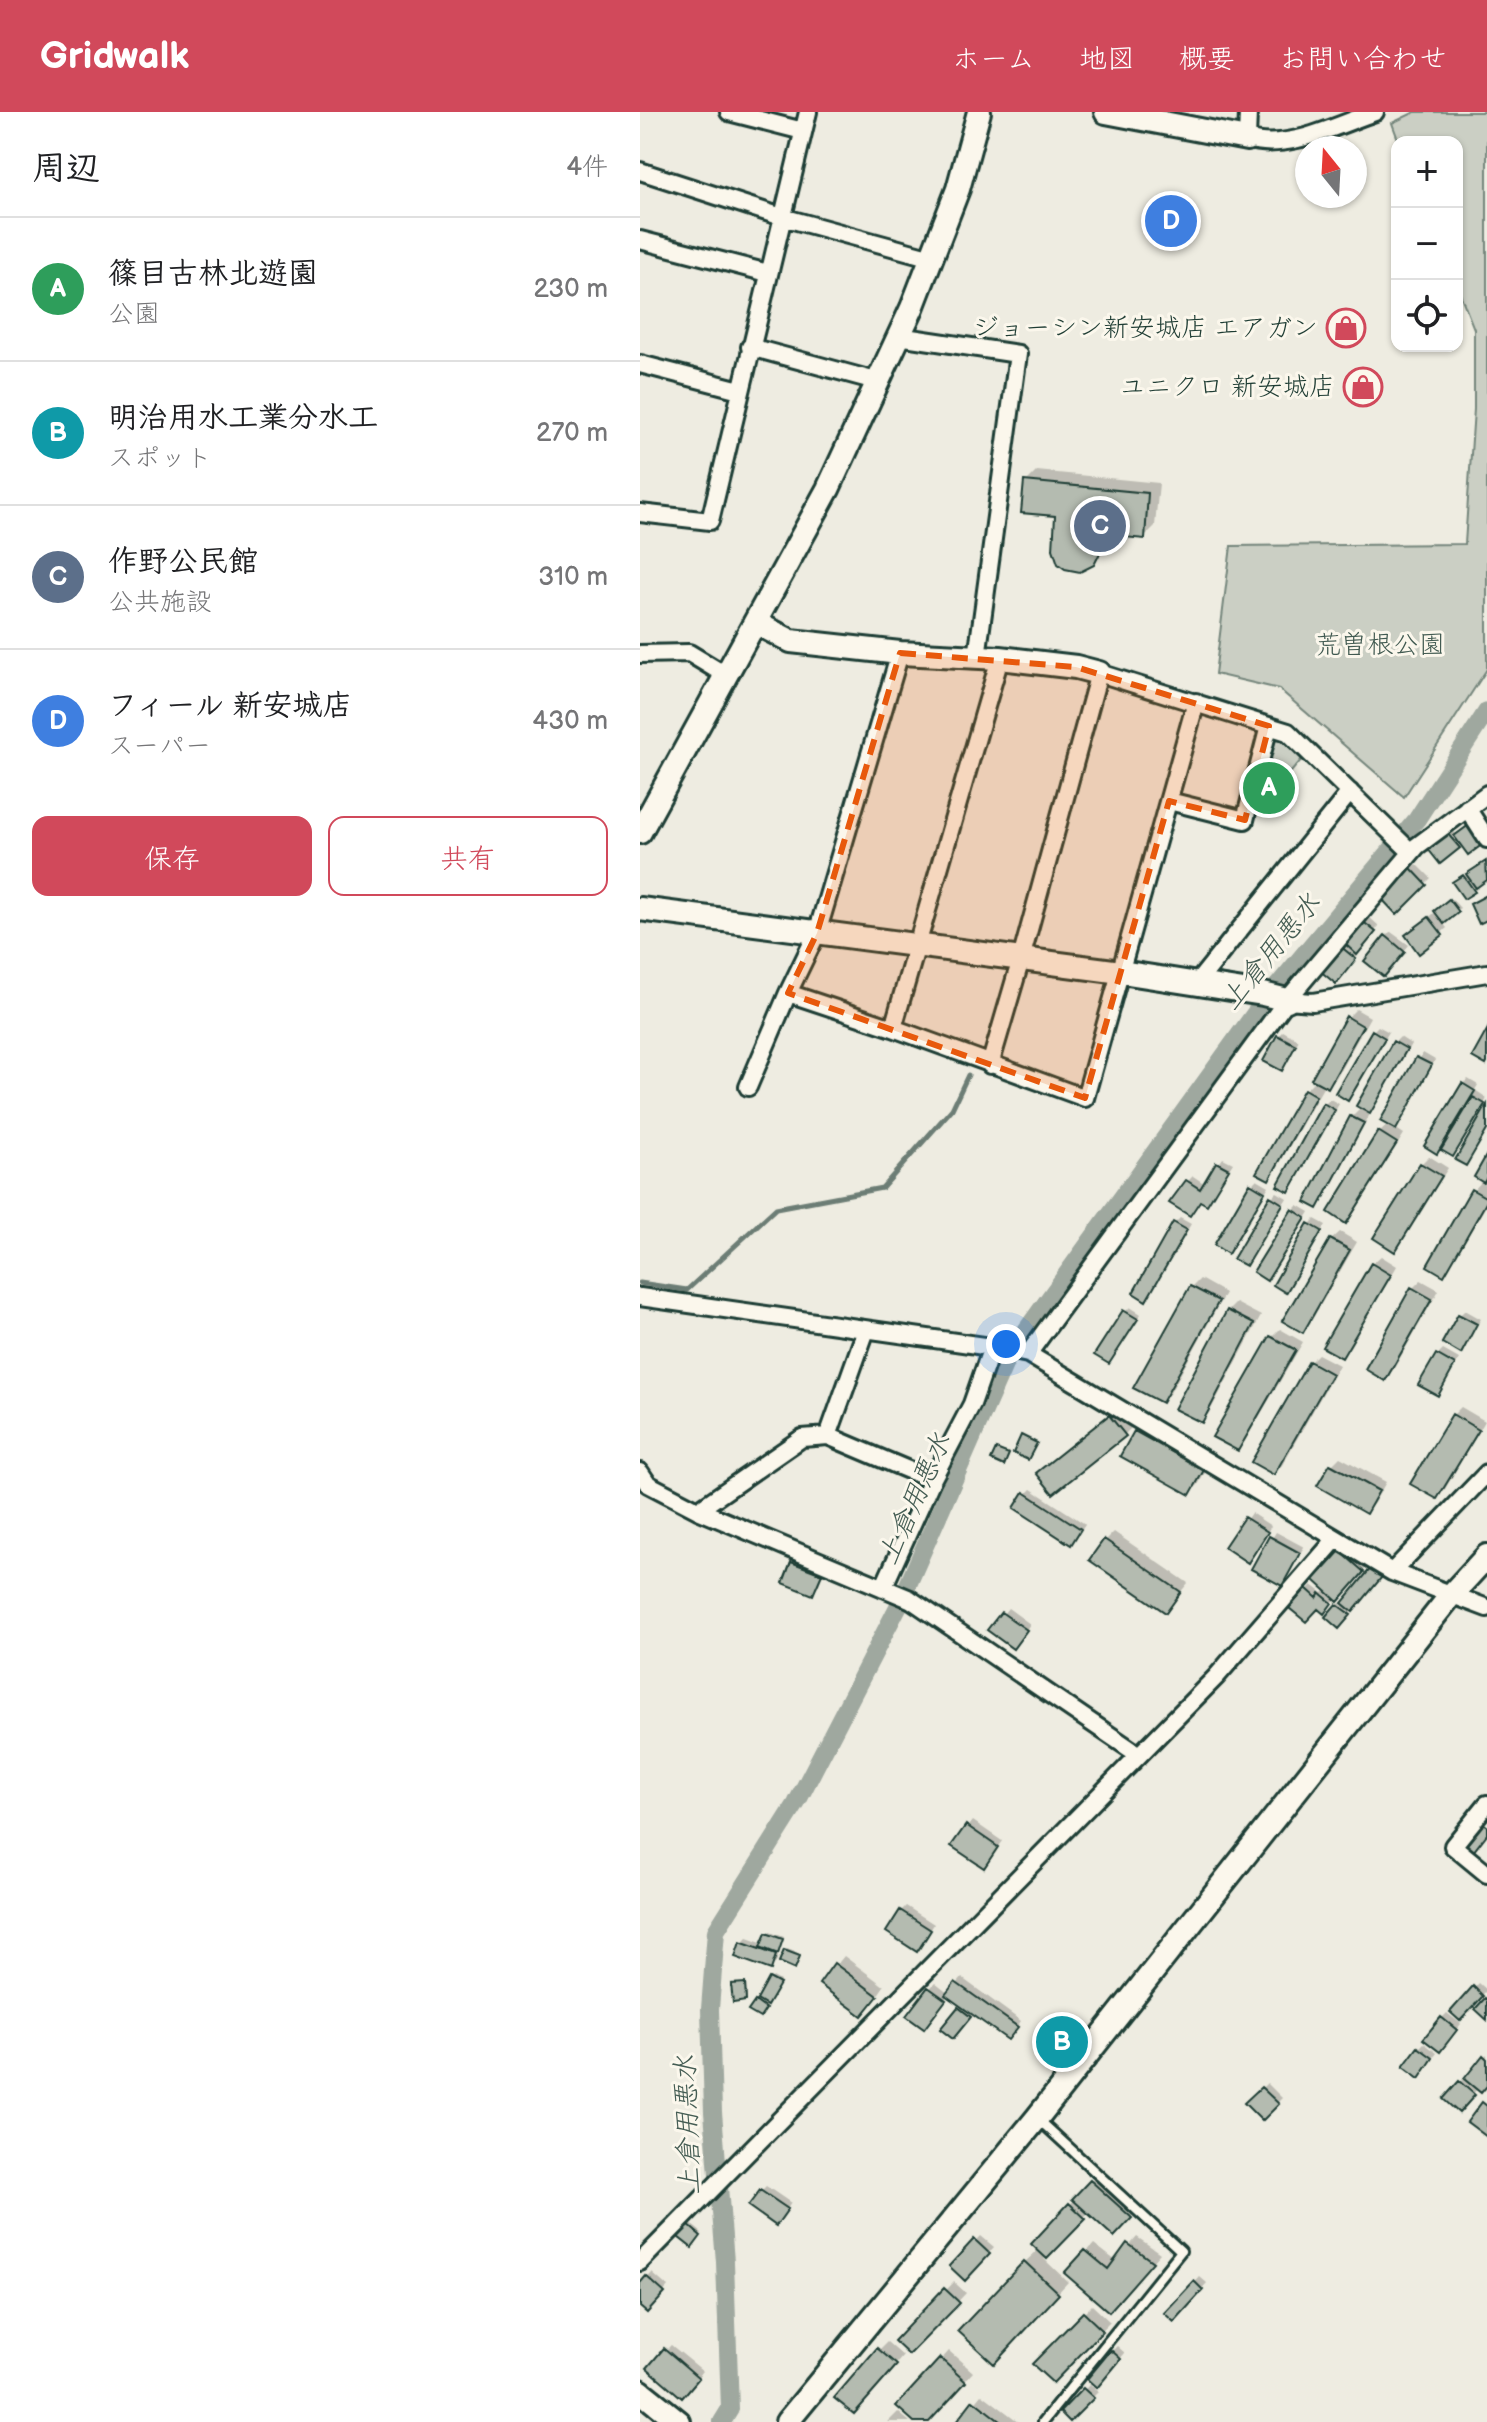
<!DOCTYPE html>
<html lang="ja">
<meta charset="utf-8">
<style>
:root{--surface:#fff;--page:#f6f6f6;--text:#202124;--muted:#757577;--line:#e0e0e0;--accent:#d1495b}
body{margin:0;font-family:"Balsamiq Sans","Klee One",sans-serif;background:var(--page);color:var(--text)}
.controls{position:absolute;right:24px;top:24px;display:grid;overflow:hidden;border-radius:16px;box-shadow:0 2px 6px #0004}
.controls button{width:72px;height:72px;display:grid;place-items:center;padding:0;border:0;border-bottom:2px solid var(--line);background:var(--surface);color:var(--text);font:40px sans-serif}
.compass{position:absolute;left:655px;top:24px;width:72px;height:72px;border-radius:50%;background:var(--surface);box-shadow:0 2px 6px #0004;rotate:342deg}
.you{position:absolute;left:366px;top:1232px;width:28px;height:28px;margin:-20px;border:6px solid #fff;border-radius:50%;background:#1a73e8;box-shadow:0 0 0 12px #1a73e833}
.badge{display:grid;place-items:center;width:52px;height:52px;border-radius:50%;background:var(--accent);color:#fff;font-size:26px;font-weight:700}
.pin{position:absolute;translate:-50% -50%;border:4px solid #fff;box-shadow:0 2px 8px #0006}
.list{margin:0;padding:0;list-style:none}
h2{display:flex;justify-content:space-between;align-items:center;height:104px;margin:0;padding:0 32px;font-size:34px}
h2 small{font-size:26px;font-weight:400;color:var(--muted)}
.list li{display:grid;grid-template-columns:52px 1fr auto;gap:24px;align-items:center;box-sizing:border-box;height:144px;padding:0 32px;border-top:2px solid var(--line)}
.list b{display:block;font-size:30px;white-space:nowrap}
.list p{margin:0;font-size:26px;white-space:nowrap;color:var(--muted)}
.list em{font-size:26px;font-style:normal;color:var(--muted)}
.actions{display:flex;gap:16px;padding:24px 32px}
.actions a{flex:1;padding:18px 0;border:2px solid var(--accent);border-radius:16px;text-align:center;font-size:28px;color:var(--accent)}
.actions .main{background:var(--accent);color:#fff}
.icon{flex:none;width:44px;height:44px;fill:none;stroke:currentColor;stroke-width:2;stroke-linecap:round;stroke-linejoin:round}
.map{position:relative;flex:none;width:847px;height:2310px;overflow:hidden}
header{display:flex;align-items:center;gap:48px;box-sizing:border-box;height:112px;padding:0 40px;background:var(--accent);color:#fff}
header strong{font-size:38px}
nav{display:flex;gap:44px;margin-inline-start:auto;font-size:28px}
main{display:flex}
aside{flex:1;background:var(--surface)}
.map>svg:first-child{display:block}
</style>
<header>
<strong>Gridwalk</strong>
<nav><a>ホーム</a><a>地図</a><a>概要</a><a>お問い合わせ</a></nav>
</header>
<main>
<aside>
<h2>周辺<small>4件</small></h2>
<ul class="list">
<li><span class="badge" style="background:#2e9e5b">A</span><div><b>篠目古林北遊園</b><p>公園</p></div><em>230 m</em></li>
<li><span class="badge" style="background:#0f9aa8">B</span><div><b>明治用水工業分水工</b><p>スポット</p></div><em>270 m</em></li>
<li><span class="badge" style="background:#5c6f8a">C</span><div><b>作野公民館</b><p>公共施設</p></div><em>310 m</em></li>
<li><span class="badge" style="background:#3f7fe0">D</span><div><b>フィール 新安城店</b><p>スーパー</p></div><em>430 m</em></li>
</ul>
<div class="actions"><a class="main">保存</a><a>共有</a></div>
</aside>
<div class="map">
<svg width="847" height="2310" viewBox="0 0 847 2310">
<rect width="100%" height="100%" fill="#eeece1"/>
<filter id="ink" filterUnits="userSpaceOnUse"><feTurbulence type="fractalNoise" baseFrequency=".0125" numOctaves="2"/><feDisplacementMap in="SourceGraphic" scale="16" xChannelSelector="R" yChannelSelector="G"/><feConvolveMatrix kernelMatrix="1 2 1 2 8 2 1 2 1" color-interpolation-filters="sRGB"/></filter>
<g filter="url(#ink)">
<path fill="#cbcfc4" stroke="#75867c" stroke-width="2" d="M 775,0 L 847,0 L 847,557 L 764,685 L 639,577 L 575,562 L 591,434 L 825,432 L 834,297 L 834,217 L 817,174 L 817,30 L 759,30 L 752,11 Z
M 631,622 L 639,625 L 662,647 L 613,705 Z"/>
<path fill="#0003" d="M 397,359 L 519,371 L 515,414 L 504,425 L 471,422 L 469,433 L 447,456 L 417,403 L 386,370 Z
M 813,718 L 822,731 L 818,735 L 796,732 Z
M 847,748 L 847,765 L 824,785 L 815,771 Z
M 777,752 L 791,766 L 757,800 L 742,785 Z
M 812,787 L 820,796 L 802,810 L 807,816 L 780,839 L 773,818 Z
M 728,804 L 739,814 L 718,839 L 720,841 L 701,864 L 682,858 Z
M 751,820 L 769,833 L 749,858 L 746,825 Z
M 716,897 L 730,905 L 696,966 L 688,974 L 685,972 L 636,1058 L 628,1066 L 665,978 L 676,967 L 708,905 Z
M 738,914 L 749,920 L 708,986 L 733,919 Z
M 643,919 L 659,928 L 642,956 L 638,924 Z
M 760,925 L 771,932 L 735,994 L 728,1001 L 730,1002 L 685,1086 L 677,1094 L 667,1089 L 712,1005 L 722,995 L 755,930 Z
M 783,941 L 795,948 L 760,1010 L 755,1016 L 764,1022 L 714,1101 L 706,1109 L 740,1020 L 749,1012 L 743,1009 Z
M 828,967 L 838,973 L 835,978 L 847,986 L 841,1000 L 847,996 L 847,1019 L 826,1052 L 840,1008 L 837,1006 L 813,1043 L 801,1036 L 797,1040 L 823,972 Z
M 690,987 L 699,992 L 649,1078 L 684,993 Z
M 789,1044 L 808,1056 L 762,1129 L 754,1137 L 781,1052 Z
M 583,1046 L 593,1051 L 567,1091 L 548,1069 L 553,1064 L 565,1072 Z
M 847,1046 L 847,1065 L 841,1071 L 847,1074 L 847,1092 L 811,1153 L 803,1162 L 833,1079 L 843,1068 Z
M 617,1067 L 629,1074 L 588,1140 L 612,1072 Z
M 637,1080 L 647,1086 L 606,1152 L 632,1085 Z
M 658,1093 L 670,1100 L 632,1161 L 653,1098 Z
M 540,1106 L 551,1112 L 506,1187 L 535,1111 Z
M 675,1107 L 686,1113 L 646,1178 L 670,1112 Z
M 700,1120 L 717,1130 L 670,1211 L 662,1219 L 691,1128 Z
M 741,1144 L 757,1154 L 710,1235 L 702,1244 L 732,1152 Z
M 560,1167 L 585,1181 L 530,1281 L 521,1289 L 552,1175 Z
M 781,1168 L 799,1178 L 753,1258 L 745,1266 L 773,1176 Z
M 596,1191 L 621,1204 L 569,1301 L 561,1309 L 588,1199 Z
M 490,1195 L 501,1202 L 473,1244 L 485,1200 Z
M 825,1198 L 841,1207 L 820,1239 L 820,1203 Z
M 640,1217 L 663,1230 L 605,1329 L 597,1337 L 574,1324 L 632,1225 Z
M 803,1238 L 819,1247 L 797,1281 L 798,1243 Z
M 678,1242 L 699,1253 L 642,1353 L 634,1361 L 670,1250 Z
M 821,1295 L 845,1309 L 805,1377 L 796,1385 L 813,1303 Z
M 478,1296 L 493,1314 L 485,1322 L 406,1353 Z
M 504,1312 L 571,1350 L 558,1373 L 549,1381 L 496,1320 Z
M 700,1345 L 746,1370 L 734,1391 L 726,1400 L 680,1373 L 692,1353 Z
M 391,1377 L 445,1412 L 436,1425 L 386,1382 Z
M 611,1401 L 631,1414 L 613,1443 L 587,1435 Z
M 474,1420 L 548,1471 L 526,1498 L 466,1428 Z
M 636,1420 L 664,1435 L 642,1471 L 614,1456 Z
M 706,1435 L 728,1454 L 684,1499 L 667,1478 L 672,1473 L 683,1481 L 687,1477 L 676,1468 Z
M 158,1446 L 185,1457 L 178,1475 L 173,1481 L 153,1451 Z
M 733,1457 L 746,1459 L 699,1514 L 688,1505 L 700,1491 L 703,1494 Z
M 368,1496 L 390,1512 L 378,1530 L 350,1518 Z
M 333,1709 L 362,1729 L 348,1748 L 314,1733 Z
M 266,1794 L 294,1812 L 282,1832 L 261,1799 Z
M 130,1820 L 144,1825 L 136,1851 L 130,1856 L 102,1831 L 107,1826 L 124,1832 Z
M 147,1837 L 161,1842 L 157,1853 L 145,1839 Z
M 204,1844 L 244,1874 L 230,1894 L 182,1871 Z
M 133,1865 L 140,1869 L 122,1902 L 116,1891 Z
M 322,1866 L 381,1909 L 373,1920 L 333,1901 L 318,1920 L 303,1917 L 322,1893 L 308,1883 L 288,1909 L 290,1876 L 295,1871 L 309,1882 Z
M 106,1870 L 107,1886 L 105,1888 L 93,1873 Z
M 839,1871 L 847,1878 L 820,1907 L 813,1900 Z
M 807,1901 L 821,1912 L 804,1932 L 802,1906 Z
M 422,1921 L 434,1931 L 426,1938 L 418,1926 Z
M 784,1931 L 797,1941 L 783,1959 L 779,1936 Z
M 847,1942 L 847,1972 L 838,1976 L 819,1998 L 805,1986 Z
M 627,1971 L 642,1986 L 622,2006 L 607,1991 Z
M 459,2061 L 499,2096 L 474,2122 L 449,2100 L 404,2147 L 428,2170 L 365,2238 L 385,2150 L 399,2137 L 394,2132 Z
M 126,2074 L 151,2091 L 141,2106 L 121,2079 Z
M 51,2112 L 62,2121 L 51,2133 L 41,2125 Z
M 341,2124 L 354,2135 L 325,2166 L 312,2154 Z
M 497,2125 L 520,2141 L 477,2189 L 427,2161 L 454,2132 L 476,2149 Z
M 12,2161 L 28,2175 L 12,2193 L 0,2192 L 0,2174 Z
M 560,2165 L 567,2171 L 534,2207 L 527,2201 Z
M 314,2170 L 326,2181 L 269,2241 L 257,2229 Z
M 452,2193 L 470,2210 L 413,2269 L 395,2252 Z
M 247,2230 L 263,2244 L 222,2292 L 239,2238 Z
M 31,2233 L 63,2259 L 47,2278 L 26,2238 Z
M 477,2234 L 485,2241 L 462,2268 L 472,2239 Z
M 309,2239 L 333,2260 L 287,2310 L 277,2310 L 259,2293 Z
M 450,2272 L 458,2280 L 430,2308 L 423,2300 Z
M 342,2282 L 379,2310 L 319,2310 Z
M 258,2300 L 270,2310 L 248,2310 Z"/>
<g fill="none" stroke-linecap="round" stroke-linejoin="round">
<path stroke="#6c7d74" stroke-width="5" d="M 0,1171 L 47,1178 L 136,1096 L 242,1076 L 312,997 L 328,963"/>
<path stroke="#9fa89f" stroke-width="18" d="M 82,2310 L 90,2297 L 85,2150 L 73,2000 L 70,1897 L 76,1819 L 156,1692 L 260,1491 L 369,1242 L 618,897 L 777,707 L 847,599"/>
</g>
<path fill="#b4bbb0" stroke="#1f3d34" stroke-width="2" d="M 384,369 L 508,381 L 505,427 L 462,423 L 461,439 L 454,453 L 440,460 L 425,457 L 418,452 L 413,437 L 415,404 L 381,401 Z
M 829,713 L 843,732 L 828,743 L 814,724 Z
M 807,721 L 820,736 L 800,752 L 788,737 Z
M 846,749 L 847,768 L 836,776 L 826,762 Z
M 770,755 L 787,773 L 757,803 L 740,785 Z
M 823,763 L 835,780 L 824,787 L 812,770 Z
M 847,783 L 847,808 L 839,812 L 830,792 Z
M 809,787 L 819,800 L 804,812 L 794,799 Z
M 789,805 L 803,823 L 779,842 L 765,823 Z
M 721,808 L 736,820 L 717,843 L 703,830 Z
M 745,823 L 765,840 L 744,865 L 724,849 Z
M 700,834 L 716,847 L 696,872 L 679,858 Z
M 706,904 L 723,914 L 688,976 L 671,967 Z
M 732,918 L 745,926 L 708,989 L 695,981 Z
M 847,918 L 847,951 L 846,953 L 832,945 Z
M 637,923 L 656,933 L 642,959 L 623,949 Z
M 753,929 L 767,937 L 730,1002 L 716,994 Z
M 776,945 L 792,953 L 756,1018 L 740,1009 Z
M 822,971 L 835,979 L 797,1042 L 784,1034 Z
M 664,977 L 676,984 L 629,1068 L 616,1061 Z
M 833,985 L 845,992 L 813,1045 L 801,1038 Z
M 683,991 L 695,998 L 649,1080 L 637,1074 Z
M 847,993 L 847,1018 L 826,1054 L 815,1048 Z
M 710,1004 L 724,1011 L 678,1097 L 665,1090 Z
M 738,1019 L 757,1031 L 706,1112 L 688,1100 Z
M 847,1042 L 847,1065 L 844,1071 L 834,1065 Z
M 576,1050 L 589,1057 L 567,1093 L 560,1089 L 550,1104 L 529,1091 L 546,1068 L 560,1077 Z
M 780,1051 L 802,1064 L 755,1140 L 733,1126 Z
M 610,1071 L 625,1080 L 588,1142 L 574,1133 Z
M 831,1077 L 847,1086 L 847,1089 L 804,1164 L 787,1154 Z
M 630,1084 L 643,1092 L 606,1154 L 593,1147 Z
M 652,1097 L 666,1106 L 627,1169 L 613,1160 Z
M 533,1110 L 547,1118 L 506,1189 L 493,1181 Z
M 668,1111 L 682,1119 L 646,1181 L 633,1173 Z
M 690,1127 L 710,1138 L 663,1221 L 642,1209 Z
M 731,1151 L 751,1163 L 702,1246 L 682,1235 Z
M 550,1174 L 579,1189 L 522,1291 L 493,1276 Z
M 771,1175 L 792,1187 L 745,1269 L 725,1257 Z
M 483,1198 L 498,1207 L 469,1252 L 454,1243 Z
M 587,1198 L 614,1212 L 562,1311 L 534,1297 Z
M 818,1202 L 837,1212 L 821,1242 L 802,1231 Z
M 630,1224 L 656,1238 L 598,1339 L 572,1325 Z
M 796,1242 L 815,1253 L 798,1284 L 778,1273 Z
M 669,1249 L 692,1262 L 634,1363 L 611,1350 Z
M 812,1302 L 839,1318 L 797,1387 L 770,1372 Z
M 469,1303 L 486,1324 L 413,1382 L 396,1361 Z
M 494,1319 L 564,1358 L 550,1383 L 480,1344 Z
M 381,1323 L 397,1331 L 388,1348 L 373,1341 Z
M 356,1337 L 369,1342 L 364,1354 L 351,1348 Z
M 690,1352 L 739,1379 L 726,1402 L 677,1374 Z
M 384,1380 L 441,1417 L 431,1433 L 374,1396 Z
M 604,1405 L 628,1420 L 608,1451 L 584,1435 Z
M 629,1424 L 660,1441 L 642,1474 L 611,1457 Z
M 464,1427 L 541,1480 L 526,1501 L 449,1448 Z
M 700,1439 L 724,1460 L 698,1490 L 674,1468 Z
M 151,1450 L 182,1462 L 173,1483 L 143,1471 Z
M 731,1456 L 742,1465 L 713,1500 L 702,1491 Z
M 666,1476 L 677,1486 L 680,1481 L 692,1491 L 684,1502 L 678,1497 L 666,1510 L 649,1496 Z
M 696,1492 L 711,1503 L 699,1517 L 685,1505 Z
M 361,1500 L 387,1518 L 373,1537 L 347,1518 Z
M 840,1709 L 847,1714 L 847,1722 L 833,1740 L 822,1732 Z
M 326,1713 L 358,1735 L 344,1756 L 311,1734 Z
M 260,1798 L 291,1818 L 277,1840 L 246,1820 Z
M 126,1821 L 143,1827 L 138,1842 L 120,1835 Z
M 100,1830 L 136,1843 L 131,1858 L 95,1845 Z
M 144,1838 L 160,1844 L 155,1857 L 139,1850 Z
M 194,1851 L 238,1884 L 222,1904 L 179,1872 Z
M 129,1866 L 140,1872 L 127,1894 L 117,1888 Z
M 315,1870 L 378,1915 L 368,1928 L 305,1883 Z
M 105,1871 L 106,1889 L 93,1891 L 91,1872 Z
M 833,1874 L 843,1884 L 820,1909 L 810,1900 Z
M 288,1875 L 306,1888 L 284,1917 L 266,1904 Z
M 845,1886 L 847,1888 L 847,1908 L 835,1897 Z
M 115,1889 L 126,1897 L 120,1906 L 108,1899 Z
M 318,1895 L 331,1905 L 313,1927 L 300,1917 Z
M 801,1905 L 817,1918 L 800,1940 L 783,1927 Z
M 418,1922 L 433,1934 L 426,1940 L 415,1931 L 417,1929 L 415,1926 Z
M 778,1935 L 793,1946 L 779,1967 L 763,1955 Z
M 843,1943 L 847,1947 L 847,1974 L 841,1981 L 824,1967 Z
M 819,1969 L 835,1983 L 819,2001 L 803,1987 Z
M 621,1975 L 639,1992 L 622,2009 L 604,1991 Z
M 842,1990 L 847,1994 L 847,2025 L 827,2010 Z
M 450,2068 L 492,2106 L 474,2125 L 432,2087 Z
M 120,2078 L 148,2097 L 136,2114 L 108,2094 Z
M 429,2091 L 446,2107 L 407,2147 L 391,2132 Z
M 48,2113 L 61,2124 L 52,2136 L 38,2125 Z
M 334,2127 L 350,2142 L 325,2169 L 309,2154 Z
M 487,2131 L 513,2150 L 469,2200 L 424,2161 L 445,2138 L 468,2157 Z
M 384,2149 L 419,2182 L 354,2252 L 318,2219 Z
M 6,2164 L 25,2181 L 7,2201 L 0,2195 L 0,2171 Z
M 554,2169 L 563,2178 L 534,2210 L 524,2201 Z
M 304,2176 L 320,2191 L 269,2243 L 254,2229 Z
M 443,2200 L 463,2219 L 413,2271 L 392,2252 Z
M 24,2236 L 59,2266 L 42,2286 L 7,2256 Z
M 237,2236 L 257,2253 L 214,2302 L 194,2286 Z
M 471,2238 L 481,2247 L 457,2276 L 447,2267 Z
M 300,2246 L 326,2270 L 289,2310 L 274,2310 L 256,2294 Z
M 443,2276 L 454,2286 L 430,2310 L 420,2300 Z
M 333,2288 L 361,2310 L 316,2310 Z"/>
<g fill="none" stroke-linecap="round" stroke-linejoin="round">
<defs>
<path id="lane" d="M 397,2006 L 541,2139 L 403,2310"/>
<path id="street" d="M 89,0 L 163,19
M 608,0 L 607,27 C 647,40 696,13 735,0
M 0,59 L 142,105 L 292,146
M 0,128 L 128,161
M 258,224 L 378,242 L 337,545
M 110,235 L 236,269
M 0,252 L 100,278
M 0,401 L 70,409 L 168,0
M 260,541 L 177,821 L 148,881 L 253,916 L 445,986 L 556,590
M 0,542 L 49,541 L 87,564
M 529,689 L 605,708 L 629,614
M 827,696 L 847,727
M 557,871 L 710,680
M 647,888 L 673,890 L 847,861
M 253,916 L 360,546
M 350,953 L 381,847 L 459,561 L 648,620 L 771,740
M 108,975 L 148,881
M 0,1185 L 365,1237 L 388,1242 L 752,1460 L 847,1496
M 388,1242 L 647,888 L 777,734 L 847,682
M 188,1324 L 292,1368
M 0,1360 L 8,1372 L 58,1398 L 270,1487 L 499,1643
M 58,1398 L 162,1326 L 188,1324 L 226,1218
M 752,1460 L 847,1361
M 243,1476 L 292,1368 L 332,1292 L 352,1235
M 847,1692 L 813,1734 L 847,1762
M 0,2150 L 576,1565 L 695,1428"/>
<path id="secondary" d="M 466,0 L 607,27
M 116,511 L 151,529 L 260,541 L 360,546 L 436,555 L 459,561
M 0,720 L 188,377 L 272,196 L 318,77 L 339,0
M 0,797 L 481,860 L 623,882 L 647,888
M 0,2279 L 39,2310
M 147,2310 L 397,2006 L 811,1483 L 847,1444"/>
</defs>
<use href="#lane" stroke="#1f3d34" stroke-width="14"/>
<use href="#street" stroke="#1f3d34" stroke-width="22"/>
<use href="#secondary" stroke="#1f3d34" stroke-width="28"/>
<use href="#lane" stroke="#fbf7ec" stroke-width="8"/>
<use href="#street" stroke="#fbf7ec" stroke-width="16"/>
<use href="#secondary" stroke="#fbf7ec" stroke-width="22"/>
</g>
</g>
<path fill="#e8590c" fill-opacity="0.2" stroke="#e8590c" stroke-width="6" stroke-dasharray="16 10" stroke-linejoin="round" d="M 260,541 L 436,555 L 629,614 L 605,708 L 529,689 L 445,986 L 148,881 L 177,821 Z"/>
<defs>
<symbol id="shop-ring" viewBox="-11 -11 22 22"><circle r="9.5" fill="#fbf7ec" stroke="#d1495b" stroke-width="1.5"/><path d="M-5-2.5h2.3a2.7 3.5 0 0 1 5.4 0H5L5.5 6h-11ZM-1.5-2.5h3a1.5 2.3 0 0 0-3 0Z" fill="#d1495b"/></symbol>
</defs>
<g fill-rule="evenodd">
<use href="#shop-ring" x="684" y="194" width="44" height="44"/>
<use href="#shop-ring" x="701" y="253" width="44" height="44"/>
</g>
<g text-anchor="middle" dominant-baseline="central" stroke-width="6" stroke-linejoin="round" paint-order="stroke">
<g font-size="26" fill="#1f3d34" stroke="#fbf7ec" text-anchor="end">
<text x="678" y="216">ジョーシン新安城店 エアガン</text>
<text x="695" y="275">ユニクロ 新安城店</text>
</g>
<g font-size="26" fill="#415a51" stroke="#fbf7ec">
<text x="740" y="533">荒曽根公園</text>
</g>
<g font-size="28" font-style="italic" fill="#455d54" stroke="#fbf7ec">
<text transform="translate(631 840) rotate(-51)">上倉用悪水</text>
<text transform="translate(275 1387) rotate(-66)">上倉用悪水</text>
<text transform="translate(48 2013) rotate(-92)">上倉用悪水</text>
</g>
</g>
</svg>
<div class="controls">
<button>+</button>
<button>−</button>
<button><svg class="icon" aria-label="locate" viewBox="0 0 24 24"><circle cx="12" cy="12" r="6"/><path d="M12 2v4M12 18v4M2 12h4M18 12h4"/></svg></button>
</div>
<svg class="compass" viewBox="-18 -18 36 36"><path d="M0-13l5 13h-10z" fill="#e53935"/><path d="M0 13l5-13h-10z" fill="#757577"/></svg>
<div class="you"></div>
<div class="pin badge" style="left:629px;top:676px;background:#2e9e5b">A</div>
<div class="pin badge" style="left:422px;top:1930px;background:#0f9aa8">B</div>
<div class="pin badge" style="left:460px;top:414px;background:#5c6f8a">C</div>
<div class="pin badge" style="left:531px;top:109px;background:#3f7fe0">D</div>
</div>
</main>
